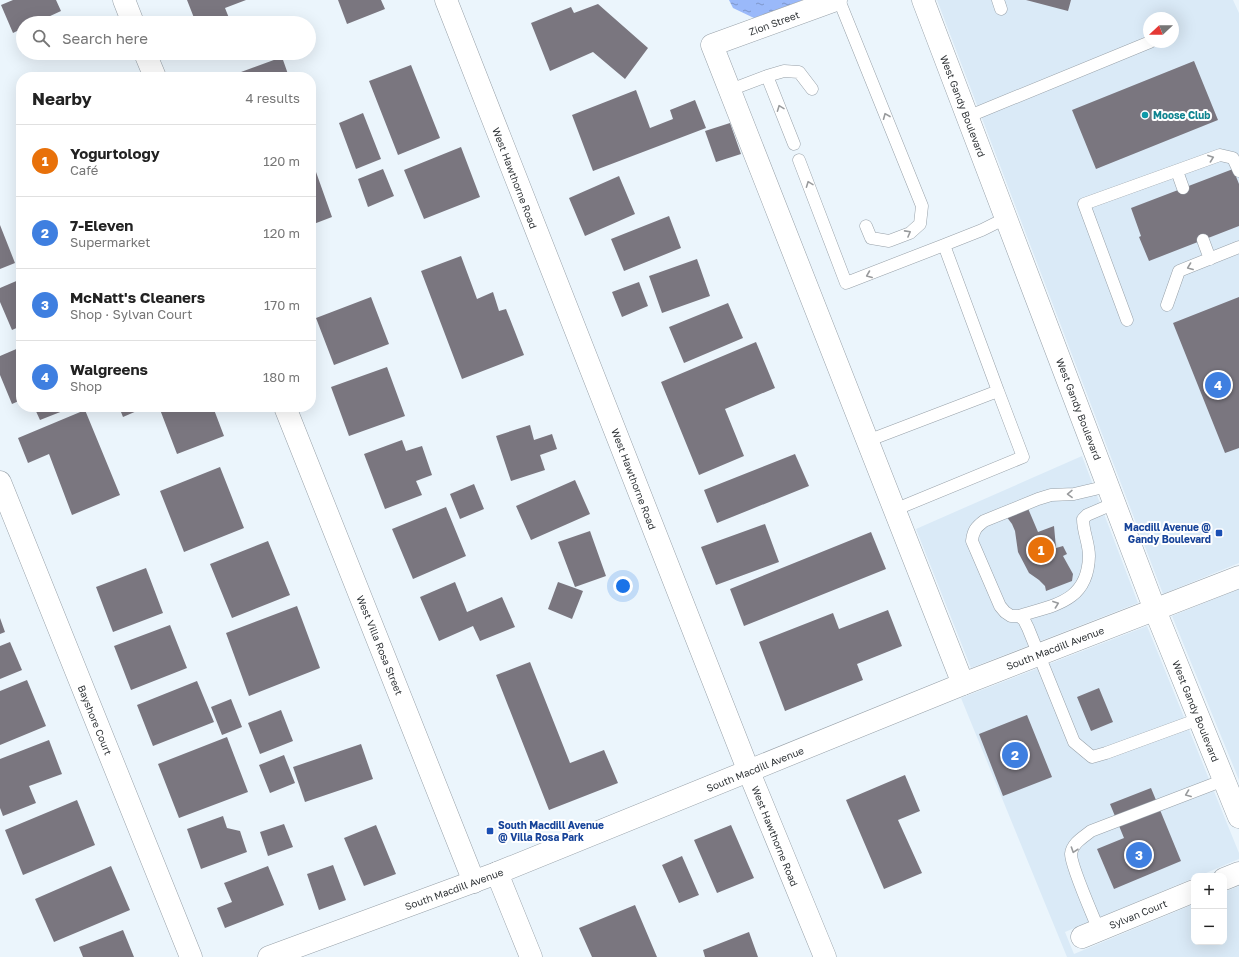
<!DOCTYPE html>
<meta charset="utf-8">
<style>
:root{--surface:#fff;--page:#f6f6f6;--text:#222;--muted:#767676;--line:#e0e0e0;--accent:#414bbf}
body{margin:0;font-family:"Golos Text",sans-serif;background:var(--page);color:var(--text)}
.controls{position:absolute;right:12px;bottom:12px;display:grid;overflow:hidden;border-radius:8px;box-shadow:0 4px 16px #0002}
.controls button{width:36px;height:36px;display:grid;place-items:center;padding:0;border:0;border-bottom:1px solid var(--line);background:var(--surface);color:var(--text);font:20px sans-serif}
.compass{position:absolute;left:1143px;top:12px;width:36px;height:36px;border-radius:50%;background:var(--surface);box-shadow:0 4px 16px #0002;rotate:248deg}
.you{position:absolute;left:623px;top:586px;width:14px;height:14px;margin:-10px;border:3px solid #fff;border-radius:50%;background:#1a73e8;box-shadow:0 0 0 6px #1a73e833}
.badge{display:grid;place-items:center;width:26px;height:26px;border-radius:50%;background:var(--accent);color:#fff;font-size:13px;font-weight:700}
.pin{position:absolute;translate:-50% -50%;border:2px solid #fff;box-shadow:0 1px 4px #0006}
.list{margin:0;padding:0;list-style:none}
h2{display:flex;justify-content:space-between;align-items:center;height:52px;margin:0;padding:0 16px;font-size:17px}
h2 small{font-size:13px;font-weight:400;color:var(--muted)}
.list li{display:grid;grid-template-columns:26px 1fr auto;gap:12px;align-items:center;box-sizing:border-box;height:72px;padding:0 16px;border-top:1px solid var(--line)}
.list b{display:block;font-size:15px;white-space:nowrap}
.list p{margin:0;font-size:13px;white-space:nowrap;color:var(--muted)}
.list em{font-size:13px;font-style:normal;color:var(--muted)}
.icon{flex:none;width:22px;height:22px;fill:none;stroke:currentColor;stroke-width:2;stroke-linecap:round;stroke-linejoin:round}
.map{position:relative;flex:none;width:1239px;height:957px;overflow:hidden}
.search{position:absolute;background:var(--surface);box-shadow:0 4px 16px #0002;left:16px;top:16px;width:300px;height:44px;display:flex;align-items:center;gap:10px;box-sizing:border-box;padding:0 14px;border-radius:22px;color:var(--muted);font-size:15px}
.panel{position:absolute;background:var(--surface);box-shadow:0 4px 16px #0002;left:16px;top:72px;width:300px;height:340px;border-radius:16px}
.map>svg:first-child{display:block}
</style>
<div class="map">
<svg width="1239" height="957" viewBox="0 0 1239 957">
<defs>
<pattern id="water-ripples" width="26" height="14" patternUnits="userSpaceOnUse"><rect width="26" height="14" fill="#9ab9fa"/><path d="M2 4q2-2 4 0t4 0M15 11q2-2 4 0t4 0" fill="none" stroke="#7e97cb"/></pattern>
</defs>
<rect width="100%" height="100%" fill="#ebf5fc"/>
<path fill="#daeaf7" fill-rule="evenodd" d="M 937,0 L 1233,0 L 1239,13 L 1239,563 L 1163,594 ZM 1149,18 L 1173,18 L 1173,42 L 1149,42 Z
M 1082,456 L 1138,603 L 971,668 L 916,529 Z
M 1239,589 L 1239,780 L 1172,616 Z
M 1147,626 L 1239,853 L 1239,859 L 1199,876 L 1194,876 L 1194,878 L 1065,932 L 1074,954 L 1194,904 L 1194,942 L 1224,942 L 1224,892 L 1239,886 L 1239,957 L 1067,957 L 961,698 Z"/>
<path fill="url(#water-ripples)" d="M 729,0 L 803,0 L 754,18 L 733,8 Z"/>
<path fill="#7a767f" d="M 13,0 L 56,0 L 61,11 L 35,23 L 23,23 L 23,28 L 13,33 L 1,5 Z
M 187,0 L 246,0 L 225,8 L 231,23 L 196,23 Z
M 338,0 L 381,0 L 385,9 L 347,24 Z
M 1026,0 L 1071,0 L 1068,11 Z
M 598,4 L 648,48 L 625,79 L 593,52 L 550,71 L 531,23 L 571,7 L 574,13 Z
M 282,57 L 289,77 L 243,77 L 241,72 Z
M 1194,61 L 1218,120 L 1096,169 L 1072,110 Z
M 411,65 L 440,138 L 398,155 L 369,81 Z
M 636,90 L 650,128 L 673,119 L 670,110 L 695,100 L 706,128 L 593,171 L 572,115 Z
M 363,113 L 381,159 L 356,169 L 339,123 Z
M 730,123 L 741,154 L 716,162 L 705,131 Z
M 461,147 L 480,197 L 424,219 L 404,170 Z
M 383,169 L 394,196 L 368,207 L 358,179 Z
M 1233,169 L 1239,184 L 1239,226 L 1149,261 L 1139,237 L 1141,236 L 1131,208 Z
M 316,172 L 332,217 L 311,225 L 311,174 Z
M 619,176 L 635,214 L 585,236 L 569,198 Z
M 669,216 L 681,248 L 624,271 L 611,239 Z
M 0,225 L 15,263 L 0,269 Z
M 461,256 L 477,299 L 493,292 L 499,311 L 506,309 L 524,355 L 462,379 L 421,271 Z
M 697,259 L 710,296 L 662,313 L 649,276 Z
M 21,279 L 21,326 L 12,330 L 0,302 L 0,288 Z
M 639,282 L 648,306 L 622,317 L 612,292 Z
M 371,297 L 389,344 L 334,365 L 316,318 Z
M 1239,297 L 1239,448 L 1225,453 L 1173,323 Z
M 728,303 L 743,338 L 684,363 L 669,327 Z
M 756,342 L 775,388 L 725,409 L 744,456 L 699,475 L 661,382 Z
M 21,347 L 21,400 L 12,404 L 0,375 L 0,356 Z
M 387,367 L 405,416 L 349,436 L 331,387 Z
M 34,407 L 73,407 L 40,420 Z
M 119,407 L 146,407 L 123,417 Z
M 159,407 L 213,407 L 224,436 L 177,454 Z
M 85,410 L 120,495 L 72,515 L 49,454 L 28,463 L 18,438 Z
M 530,425 L 534,440 L 552,434 L 557,449 L 540,455 L 545,470 L 511,481 L 496,436 Z
M 402,440 L 406,451 L 422,446 L 432,475 L 416,481 L 422,495 L 385,509 L 364,454 Z
M 795,454 L 809,486 L 717,523 L 704,490 Z
M 220,467 L 244,528 L 184,552 L 160,491 Z
M 575,480 L 590,514 L 531,540 L 516,506 Z
M 474,484 L 484,509 L 460,519 L 450,494 Z
M 1027,506 L 1038,532 L 1054,526 L 1056,548 L 1063,546 L 1067,554 L 1063,556 L 1073,574 L 1072,581 L 1046,591 L 1045,586 L 1039,580 L 1029,573 L 1018,552 L 1015,531 L 1012,524 L 1006,516 Z
M 446,507 L 466,556 L 413,579 L 392,529 Z
M 765,524 L 779,562 L 716,585 L 701,547 Z
M 590,531 L 606,576 L 575,587 L 558,542 Z
M 871,532 L 886,569 L 744,626 L 730,589 Z
M 268,541 L 290,595 L 232,618 L 210,564 Z
M 146,568 L 163,613 L 113,632 L 96,587 Z
M 455,582 L 467,612 L 502,597 L 515,627 L 480,641 L 473,626 L 439,641 L 420,597 Z
M 558,582 L 583,591 L 572,619 L 548,609 Z
M 297,606 L 320,668 L 249,696 L 226,633 Z
M 888,610 L 902,646 L 857,664 L 863,680 L 785,711 L 759,642 L 833,613 L 839,629 Z
M 0,618 L 5,632 L 0,634 Z
M 170,625 L 187,668 L 131,690 L 114,646 Z
M 10,642 L 22,670 L 0,679 L 0,646 Z
M 530,662 L 570,763 L 604,750 L 618,783 L 549,810 L 496,675 Z
M 27,680 L 46,726 L 0,745 L 0,691 Z
M 197,681 L 214,722 L 153,746 L 137,705 Z
M 1099,688 L 1113,722 L 1091,731 L 1077,697 Z
M 231,699 L 242,727 L 222,735 L 211,707 Z
M 281,710 L 293,741 L 260,754 L 248,723 Z
M 1027,715 L 1052,777 L 1003,796 L 979,734 Z
M 227,737 L 248,792 L 179,818 L 158,764 Z
M 49,740 L 62,774 L 29,786 L 36,803 L 3,816 L 0,808 L 0,759 Z
M 361,744 L 373,779 L 305,802 L 293,767 Z
M 284,755 L 295,783 L 270,793 L 259,765 Z
M 905,775 L 920,811 L 898,820 L 922,873 L 884,889 L 846,800 Z
M 1151,788 L 1181,861 L 1114,889 L 1097,849 L 1124,838 L 1110,804 Z
M 77,800 L 95,845 L 23,875 L 5,830 Z
M 223,816 L 227,828 L 240,831 L 247,852 L 201,869 L 187,829 Z
M 284,824 L 293,847 L 268,856 L 260,832 Z
M 376,825 L 396,874 L 364,886 L 344,838 Z
M 731,825 L 754,878 L 717,893 L 694,840 Z
M 682,856 L 699,895 L 679,903 L 662,865 Z
M 333,865 L 346,900 L 319,910 L 307,874 Z
M 111,866 L 130,910 L 54,942 L 35,899 Z
M 268,866 L 284,905 L 225,928 L 217,908 L 232,902 L 224,883 Z
M 635,905 L 657,957 L 592,957 L 579,928 Z
M 123,930 L 134,957 L 83,957 L 79,947 Z
M 749,932 L 758,957 L 705,957 L 703,950 Z"/>
<g fill="none" stroke-linecap="round" stroke-linejoin="round">
<defs>
<path id="service" d="M 839,0 L 922,206 L 920,224 L 910,233 L 889,241 L 871,238 L 866,226
M 998,0 L 1001,9
M 767,76 L 784,71 L 799,72 L 812,89
M 730,90 L 767,76 L 794,144
M 967,117 L 1150,42
M 799,160 L 846,283 L 944,245
M 1177,171 L 1183,188
M 1203,240 L 1210,259
M 1167,305 L 1179,271 L 1239,247
M 1127,320 L 1084,204 L 1220,155 L 1233,158 L 1239,171
M 998,391 L 944,245 L 982,230 L 1006,218
M 867,441 L 998,391 L 1023,457 L 894,510
M 1108,486 L 1074,494 L 1051,495 L 1038,499 L 984,521 C 976,527 973,531 972,541 L 1000,606 L 1005,612 L 1011,616 L 1019,616 L 1024,620 L 1028,628 L 1074,742 L 1092,757 L 1106,753 L 1199,719
M 1019,616 C 1054,605 1088,602 1089,556 C 1089,543 1083,532 1083,519 L 1087,515 L 1115,503
M 1099,931 C 1093,915 1071,867 1071,854 C 1072,843 1084,837 1091,831 L 1224,780"/>
<path id="minor" d="M 124,0 L 133,23
M 446,0 L 749,772 L 825,957
M 836,0 L 712,45 L 963,684
M 145,53 L 155,77
M 285,407 L 474,882
M 0,482 L 191,957
M 497,873 L 531,957
M 1224,879 L 1239,873
M 1082,937 L 1194,891"/>
<path id="tertiary" d="M 269,957 L 497,873 L 963,684 L 1239,577"/>
<path id="secondary" d="M 923,0 L 1155,610 L 1239,817"/>
</defs>
<use href="#service" stroke="#97a0a8" stroke-width="13"/>
<use href="#minor" stroke="#97a0a8" stroke-width="23"/>
<use href="#tertiary" stroke="#97a0a8" stroke-width="23"/>
<use href="#secondary" stroke="#97a0a8" stroke-width="23"/>
<use href="#service" stroke="#fff" stroke-width="12"/>
<use href="#minor" stroke="#fff" stroke-width="22"/>
<use href="#tertiary" stroke="#fff" stroke-width="22"/>
<use href="#secondary" stroke="#fff" stroke-width="22"/>
</g>
<defs><path id="oneway-chevron" d="M-2-3.5L2.5 0L-2 3.5" fill="none" stroke-width="1.6" stroke-linecap="round" stroke-linejoin="round"/></defs>
<g stroke="#989a9c">
<use href="#oneway-chevron" transform="translate(780 108) rotate(-111)"/>
<use href="#oneway-chevron" transform="translate(886 116) rotate(-112)"/>
<use href="#oneway-chevron" transform="translate(1211 158) rotate(-20)"/>
<use href="#oneway-chevron" transform="translate(809 184) rotate(-111)"/>
<use href="#oneway-chevron" transform="translate(908 233) rotate(-29)"/>
<use href="#oneway-chevron" transform="translate(1190 267) rotate(159)"/>
<use href="#oneway-chevron" transform="translate(869 275) rotate(158)"/>
<use href="#oneway-chevron" transform="translate(1070 494) rotate(179)"/>
<use href="#oneway-chevron" transform="translate(1056 604) rotate(-20)"/>
<use href="#oneway-chevron" transform="translate(1188 794) rotate(159)"/>
<use href="#oneway-chevron" transform="translate(1074 850) rotate(109)"/>
</g>
<circle fill="#0f9aa8" stroke="#fff" stroke-width="1.5" cx="1145" cy="115" r="4"/>
<g fill="#1a4fb4" stroke="#fff" stroke-width="1.5">
<rect x="1215" y="529" width="8" height="8" rx="2"/>
<rect x="486" y="827" width="8" height="8" rx="2"/>
</g>
<g text-anchor="middle" dominant-baseline="central" stroke-width="4" stroke-linejoin="round" paint-order="stroke">
<g font-size="10" fill="#323639" stroke="#fff">
<text transform="translate(774 23) rotate(-20)">Zion Street</text>
<text transform="translate(963 106) rotate(69)">West Gandy Boulevard</text>
<text transform="translate(515 178) rotate(69)">West Hawthorne Road</text>
<text transform="translate(1079 409) rotate(69)">West Gandy Boulevard</text>
<text transform="translate(634 479) rotate(69)">West Hawthorne Road</text>
<text transform="translate(380 645) rotate(68)">West Villa Rosa Street</text>
<text transform="translate(1055 648) rotate(-21)">South Macdill Avenue</text>
<text transform="translate(1196 711) rotate(68)">West Gandy Boulevard</text>
<text transform="translate(95 720) rotate(68)">Bayshore Court</text>
<text transform="translate(755 769) rotate(-22)">South Macdill Avenue</text>
<text transform="translate(775 836) rotate(68)">West Hawthorne Road</text>
<text transform="translate(454 889) rotate(-20)">South Macdill Avenue</text>
<text transform="translate(1138 914) rotate(-22)">Sylvan Court</text>
</g>
<g font-size="10" font-weight="bold" fill="#0d838f" stroke="#fff" text-anchor="start">
<text x="1153" y="115">Moose Club</text>
</g>
<g font-size="10" font-weight="bold" fill="#164399" stroke="#fff" text-anchor="end">
<text x="1211" y="527">Macdill Avenue @<tspan x="1211" dy="12">Gandy Boulevard</tspan></text>
<text x="498" y="825" text-anchor="start">South Macdill Avenue<tspan x="498" dy="12">@ Villa Rosa Park</tspan></text>
</g>
</g>
</svg>
<div class="controls">
<button>+</button>
<button>−</button>
</div>
<svg class="compass" viewBox="-18 -18 36 36"><path d="M0-13l5 13h-10z" fill="#e53935"/><path d="M0 13l5-13h-10z" fill="#767676"/></svg>
<div class="you"></div>
<div class="pin badge" style="left:1041px;top:550px;background:#e8710a">1</div>
<div class="pin badge" style="left:1015px;top:755px;background:#3f7fe0">2</div>
<div class="pin badge" style="left:1139px;top:855px;background:#3f7fe0">3</div>
<div class="pin badge" style="left:1218px;top:385px;background:#3f7fe0">4</div>
<div class="search"><svg class="icon" aria-label="search" viewBox="0 0 24 24"><circle cx="10" cy="10" r="6"/><path d="M15 15l6 6"/></svg>Search here</div>
<section class="panel">
<h2>Nearby<small>4 results</small></h2>
<ul class="list">
<li><span class="badge" style="background:#e8710a">1</span><div><b>Yogurtology</b><p>Café</p></div><em>120 m</em></li>
<li><span class="badge" style="background:#3f7fe0">2</span><div><b>7-Eleven</b><p>Supermarket</p></div><em>120 m</em></li>
<li><span class="badge" style="background:#3f7fe0">3</span><div><b>McNatt's Cleaners</b><p>Shop · Sylvan Court</p></div><em>170 m</em></li>
<li><span class="badge" style="background:#3f7fe0">4</span><div><b>Walgreens</b><p>Shop</p></div><em>180 m</em></li>
</ul>
</section>
</div>
